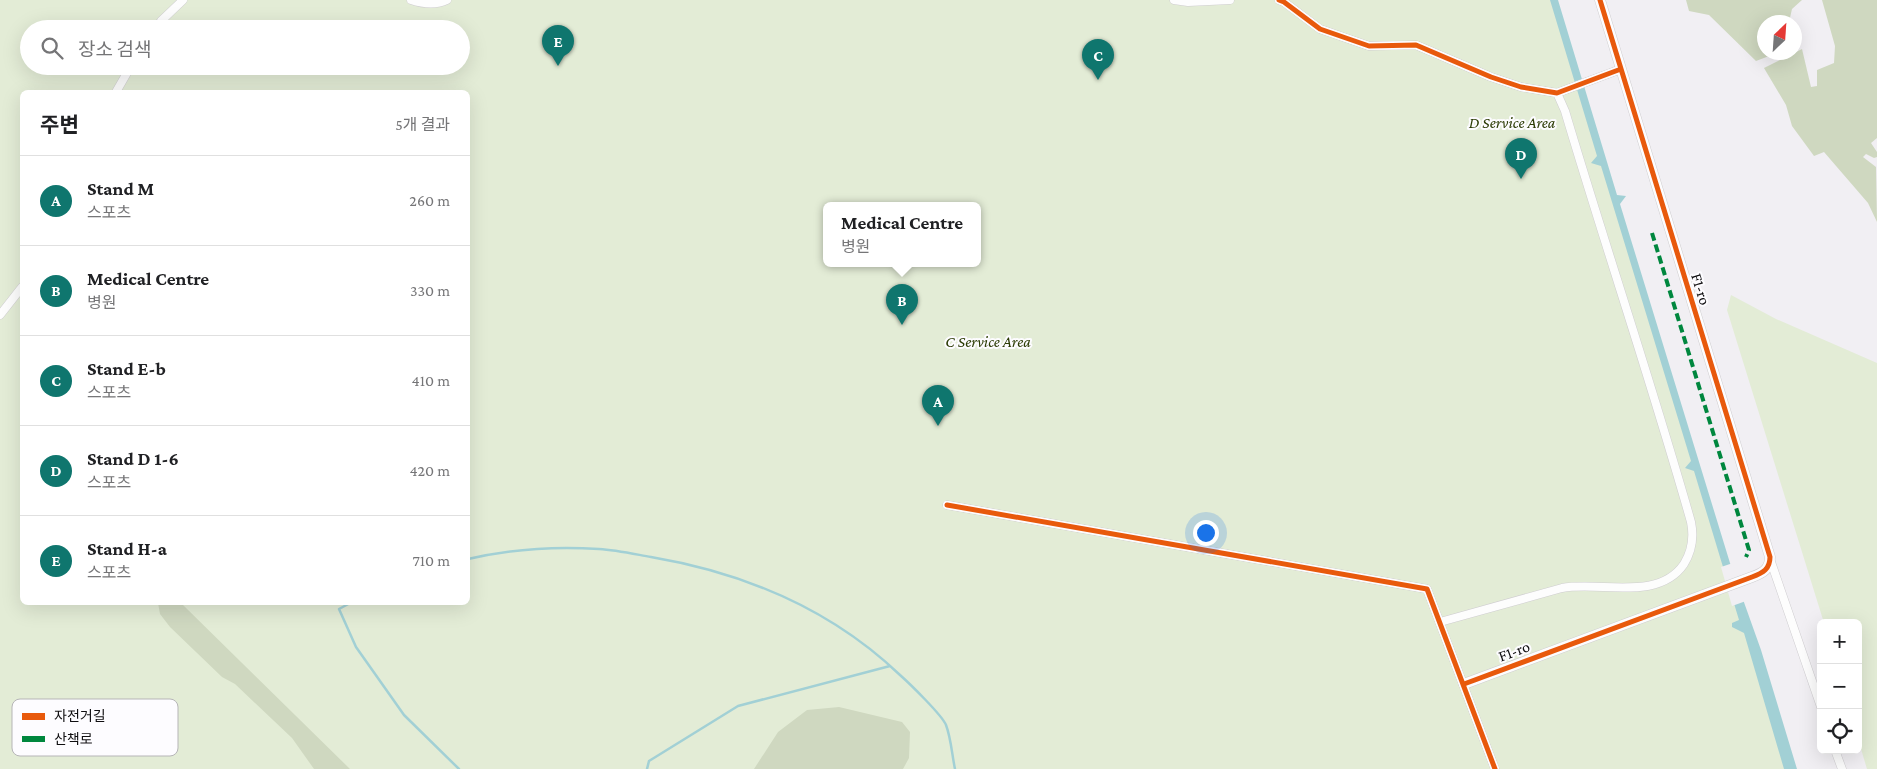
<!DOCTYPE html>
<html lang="ko">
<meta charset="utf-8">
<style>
:root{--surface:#fff;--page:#f6f6f6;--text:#202124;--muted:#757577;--line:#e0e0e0;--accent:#0f766e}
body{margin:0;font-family:"Crimson Pro","Noto Sans KR",serif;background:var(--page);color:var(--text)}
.controls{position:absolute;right:15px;bottom:15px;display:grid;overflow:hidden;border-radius:8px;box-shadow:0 5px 20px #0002}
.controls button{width:45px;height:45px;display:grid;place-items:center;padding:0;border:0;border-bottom:1px solid var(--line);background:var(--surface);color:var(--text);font:25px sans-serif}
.compass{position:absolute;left:1757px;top:15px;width:45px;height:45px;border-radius:50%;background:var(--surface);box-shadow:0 5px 20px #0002;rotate:25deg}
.you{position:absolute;left:1205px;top:532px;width:18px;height:18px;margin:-12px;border:4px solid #fff;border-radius:50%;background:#1a73e8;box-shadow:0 0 0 8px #1a73e833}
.badge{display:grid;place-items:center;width:32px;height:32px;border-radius:50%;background:var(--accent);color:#fff;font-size:16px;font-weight:700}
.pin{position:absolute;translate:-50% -41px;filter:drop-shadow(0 1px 2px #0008)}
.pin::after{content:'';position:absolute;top:26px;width:18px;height:15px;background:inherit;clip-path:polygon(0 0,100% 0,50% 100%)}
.popup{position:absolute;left:823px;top:202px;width:158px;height:65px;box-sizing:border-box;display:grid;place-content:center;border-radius:8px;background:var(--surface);filter:drop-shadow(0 1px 4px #0005);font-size:16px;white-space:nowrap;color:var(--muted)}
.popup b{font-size:19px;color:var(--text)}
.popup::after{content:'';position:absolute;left:50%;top:100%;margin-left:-10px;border:10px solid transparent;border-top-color:var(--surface)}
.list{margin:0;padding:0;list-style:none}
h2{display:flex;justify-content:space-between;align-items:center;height:65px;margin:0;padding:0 20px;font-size:21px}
h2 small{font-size:16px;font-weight:400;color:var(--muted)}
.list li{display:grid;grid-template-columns:32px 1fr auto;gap:15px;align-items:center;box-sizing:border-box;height:90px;padding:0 20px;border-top:1px solid var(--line)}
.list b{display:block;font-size:19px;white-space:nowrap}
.list p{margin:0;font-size:16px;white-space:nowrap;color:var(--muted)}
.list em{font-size:16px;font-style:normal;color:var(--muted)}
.icon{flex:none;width:28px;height:28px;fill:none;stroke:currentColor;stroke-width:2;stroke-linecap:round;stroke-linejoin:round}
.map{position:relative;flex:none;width:1877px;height:769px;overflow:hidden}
.search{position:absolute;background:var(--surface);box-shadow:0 5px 20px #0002;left:20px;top:20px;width:450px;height:55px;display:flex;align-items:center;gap:12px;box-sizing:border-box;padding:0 18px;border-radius:28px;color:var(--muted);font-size:19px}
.panel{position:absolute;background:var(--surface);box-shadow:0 5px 20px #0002;left:20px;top:90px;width:450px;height:515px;border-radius:8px}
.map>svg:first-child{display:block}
</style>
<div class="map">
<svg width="1877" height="769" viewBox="0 0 1877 769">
<rect width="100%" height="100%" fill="#f1eff3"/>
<path fill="#e3ecd6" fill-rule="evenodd" d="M 0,0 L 1554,0 L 1789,769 L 0,769 ZM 29,29 L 461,29 L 461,66 L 29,66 ZM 22,92 L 468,92 L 468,602 L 22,602 ZM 827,206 L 977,206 L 977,264 L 827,264 Z
M 1731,295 L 1776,319 L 1877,363 L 1877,769 L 1867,769 L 1858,739 L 1858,623 L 1824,623 L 1727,310 Z"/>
<path fill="#cfd8c0" d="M 1686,0 L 1802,0 L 1792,9 L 1789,22 L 1764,22 L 1764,52 L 1777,53 L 1756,61 L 1709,15 L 1689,11 Z
M 1822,0 L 1877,0 L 1877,138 L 1871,143 L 1877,152 L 1877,157 L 1874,158 L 1866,154 L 1863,157 L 1876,167 L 1877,222 L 1868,203 L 1824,152 L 1814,156 L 1792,126 L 1786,105 L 1764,68 L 1802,49 L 1811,87 L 1817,86 L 1817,70 L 1834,63 L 1835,46 Z
M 158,603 L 183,603 L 183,605 L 350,769 L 314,769 L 292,738 L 235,684 L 222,677 L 170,627 L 160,614 Z
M 839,707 L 902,722 L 910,732 L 909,758 L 903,769 L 754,769 L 778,732 L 807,710 Z"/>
<path fill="#a2d0d5" d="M 1550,0 L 1558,0 L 1617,195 L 1626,196 L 1620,204 L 1730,563 L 1761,650 L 1797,769 L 1784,769 L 1744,633 L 1732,627 L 1732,623 L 1739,620 L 1694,471 L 1685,468 L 1691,461 L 1601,166 L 1591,163 L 1597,156 Z"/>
<path fill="#f1eff3" d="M 1733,563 L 1746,601 L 1732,606 L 1721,567 Z"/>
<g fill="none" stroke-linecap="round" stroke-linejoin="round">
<path stroke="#a2d0d5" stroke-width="2.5" d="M 468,559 C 511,549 554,546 599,549 C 616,550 634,554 651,557 C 745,573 830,608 900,675 C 909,683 942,715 946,725 C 951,738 952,755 955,769
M 352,602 L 339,609 L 356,647 L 404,715 L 459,769
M 647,769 L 649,761 L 738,706 L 890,666"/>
<defs>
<path id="minor" d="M 411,0 C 423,4 435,6 447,0
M 1174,0 L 1188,2 L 1230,0
M 1279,0 L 1284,2 L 1320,29 L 1369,46 L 1416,45 L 1491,77 L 1521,87 L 1557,93 L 1621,69
M 156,29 L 161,21 L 183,0
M 116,92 L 131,66
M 0,315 L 22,287
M 947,505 L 1427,589 L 1495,769
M 1770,559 L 1821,707
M 1440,622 L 1562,588 C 1601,581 1658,602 1684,564 C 1692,551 1694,537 1691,522 C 1652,384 1606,249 1565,111 L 1557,93
M 1835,750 L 1842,769"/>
<path id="tertiary" d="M 1464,684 L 1752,577 C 1763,573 1770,569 1770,557 L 1600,0"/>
</defs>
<use href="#minor" stroke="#cfcdd0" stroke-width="9"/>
<use href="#tertiary" stroke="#cfcdd0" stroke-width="11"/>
<use href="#minor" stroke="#fdfdfd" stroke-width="8"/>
<use href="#tertiary" stroke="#fdfdfd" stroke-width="10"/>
<path stroke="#00873e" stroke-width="4" stroke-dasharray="8 4" stroke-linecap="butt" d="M 1652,233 L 1749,550 L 1746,557"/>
<defs>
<path id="cycleway" d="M 1279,0 L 1284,2 L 1320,29 L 1369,46 L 1416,45 L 1491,77 L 1521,87 L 1557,93 L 1621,69
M 947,505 L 1427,589 L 1495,769
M 1464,684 L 1752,577 C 1763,573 1770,569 1770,557 L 1600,0"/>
</defs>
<use href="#cycleway" stroke="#fdfcff" stroke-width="8"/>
<use href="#cycleway" stroke="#e8590c" stroke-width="5"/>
</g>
<g text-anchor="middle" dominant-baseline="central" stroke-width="4" stroke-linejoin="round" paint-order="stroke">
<g font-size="16" font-style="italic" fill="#2c3c05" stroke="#fdfcff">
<text x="1512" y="122">D Service Area</text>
<text x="988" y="341">C Service Area</text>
</g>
<g font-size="16" fill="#0f0e10" stroke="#fdfcff">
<text transform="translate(1701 289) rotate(73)">F1-ro</text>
<text transform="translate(1514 651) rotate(-20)">F1-ro</text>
</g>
</g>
<rect x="12" y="699" width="166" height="57" rx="8" fill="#fdfcff" stroke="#b6b5b7" stroke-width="1"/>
<rect x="22" y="713" width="23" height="7" fill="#e8590c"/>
<rect x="22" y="736" width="23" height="6" fill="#00873e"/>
<g font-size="14" fill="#0f0e10">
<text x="54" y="721">자전거길</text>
<text x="54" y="744">산책로</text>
</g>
</svg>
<div class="controls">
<button>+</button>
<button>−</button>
<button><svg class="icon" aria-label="locate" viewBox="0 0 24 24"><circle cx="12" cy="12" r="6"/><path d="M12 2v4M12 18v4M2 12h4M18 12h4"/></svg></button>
</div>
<svg class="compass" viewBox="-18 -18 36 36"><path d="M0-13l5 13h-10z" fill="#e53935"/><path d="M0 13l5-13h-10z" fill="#757577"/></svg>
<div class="you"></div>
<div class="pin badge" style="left:938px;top:426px">A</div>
<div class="pin badge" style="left:902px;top:325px">B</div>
<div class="popup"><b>Medical Centre</b>병원</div>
<div class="pin badge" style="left:1098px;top:80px">C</div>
<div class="pin badge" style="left:1521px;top:179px">D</div>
<div class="pin badge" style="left:558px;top:66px">E</div>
<div class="search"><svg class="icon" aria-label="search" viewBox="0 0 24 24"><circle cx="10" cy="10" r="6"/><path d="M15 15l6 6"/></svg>장소 검색</div>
<section class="panel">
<h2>주변<small>5개 결과</small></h2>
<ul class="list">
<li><span class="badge">A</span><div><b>Stand M</b><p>스포츠</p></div><em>260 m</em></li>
<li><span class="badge">B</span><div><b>Medical Centre</b><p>병원</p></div><em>330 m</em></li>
<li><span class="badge">C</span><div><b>Stand E-b</b><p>스포츠</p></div><em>410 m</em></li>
<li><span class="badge">D</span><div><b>Stand D 1-6</b><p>스포츠</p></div><em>420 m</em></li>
<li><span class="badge">E</span><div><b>Stand H-a</b><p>스포츠</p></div><em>710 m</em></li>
</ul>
</section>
</div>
